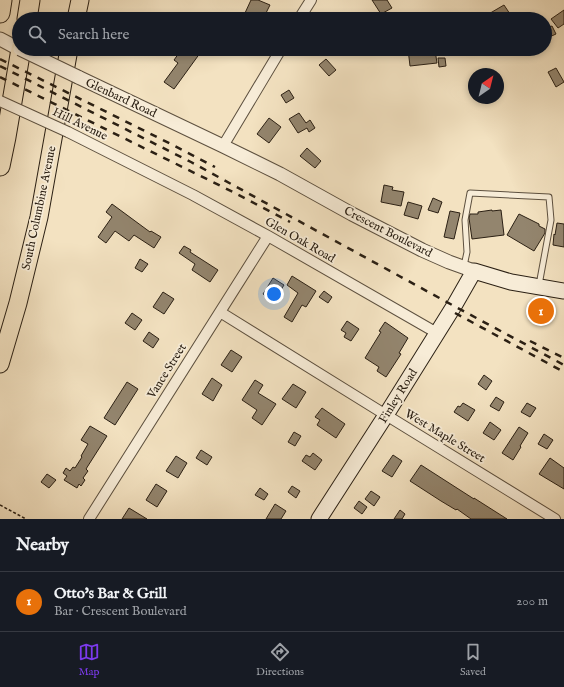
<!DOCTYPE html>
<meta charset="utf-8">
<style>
:root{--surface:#171b24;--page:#242831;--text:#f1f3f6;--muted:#9ea1a6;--line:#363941;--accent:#7c3aed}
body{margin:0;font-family:"IM FELL English",serif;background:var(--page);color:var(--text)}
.compass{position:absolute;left:468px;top:68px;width:36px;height:36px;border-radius:50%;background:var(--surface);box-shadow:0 2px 6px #0003;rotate:35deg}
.you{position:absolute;left:274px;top:294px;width:14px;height:14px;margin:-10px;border:3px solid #fff;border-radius:50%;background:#1a73e8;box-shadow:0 0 0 6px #1a73e833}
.badge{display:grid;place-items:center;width:26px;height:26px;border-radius:50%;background:var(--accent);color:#fff;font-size:13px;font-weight:700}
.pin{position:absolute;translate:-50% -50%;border:2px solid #fff;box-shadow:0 1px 4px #0006}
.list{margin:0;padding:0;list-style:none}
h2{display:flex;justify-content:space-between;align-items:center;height:52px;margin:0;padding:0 16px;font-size:17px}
h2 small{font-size:13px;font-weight:400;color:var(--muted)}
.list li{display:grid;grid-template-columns:26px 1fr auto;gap:12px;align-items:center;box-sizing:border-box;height:60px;padding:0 16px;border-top:1px solid var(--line)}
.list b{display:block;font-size:15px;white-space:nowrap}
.list p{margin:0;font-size:13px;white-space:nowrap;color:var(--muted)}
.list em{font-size:13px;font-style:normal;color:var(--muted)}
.icon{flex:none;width:22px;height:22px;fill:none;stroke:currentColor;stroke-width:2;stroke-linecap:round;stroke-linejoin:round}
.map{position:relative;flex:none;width:564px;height:519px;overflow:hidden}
.search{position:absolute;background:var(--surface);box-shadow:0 2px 6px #0003;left:12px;right:12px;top:12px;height:44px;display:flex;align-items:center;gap:10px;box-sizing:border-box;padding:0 14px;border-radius:22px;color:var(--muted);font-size:15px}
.sheet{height:112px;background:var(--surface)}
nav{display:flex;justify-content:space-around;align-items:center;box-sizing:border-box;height:56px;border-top:1px solid var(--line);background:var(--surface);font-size:11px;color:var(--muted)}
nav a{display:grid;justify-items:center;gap:2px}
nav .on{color:var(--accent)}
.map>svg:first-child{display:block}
</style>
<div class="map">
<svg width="564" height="519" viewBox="0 0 564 519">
<rect width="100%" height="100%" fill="#f3e2c1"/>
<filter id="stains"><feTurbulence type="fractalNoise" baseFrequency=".005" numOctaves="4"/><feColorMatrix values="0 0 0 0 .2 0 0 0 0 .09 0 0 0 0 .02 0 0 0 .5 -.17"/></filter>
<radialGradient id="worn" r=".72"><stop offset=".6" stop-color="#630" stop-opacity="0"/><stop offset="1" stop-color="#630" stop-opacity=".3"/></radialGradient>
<path fill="#93856e" stroke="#2b2014" d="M 251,0 L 258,0 L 270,5 L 263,19 L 259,19 L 245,13 Z
M 372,0 L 387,0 L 392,8 L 381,14 Z
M 504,5 L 510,14 L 501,19 L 480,19 Z
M 564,10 L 564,24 L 558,28 L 551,19 Z
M 552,26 L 556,34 L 547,38 L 545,34 L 545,29 Z
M 187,49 L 203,49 L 174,89 L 164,82 L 178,63 L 174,60 L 179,53 L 182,56 Z
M 408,49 L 425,49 L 425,52 L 435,50 L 437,63 L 410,66 Z
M 438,58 L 445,58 L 446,66 L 439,67 Z
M 326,59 L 336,70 L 329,76 L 319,65 Z
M 556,68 L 564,82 L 556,87 L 548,72 Z
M 289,90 L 294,98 L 286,103 L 281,95 Z
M 299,113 L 306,123 L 310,120 L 315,128 L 309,132 L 307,128 L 298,133 L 289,119 Z
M 269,118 L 281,127 L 269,143 L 257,134 Z
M 307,148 L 321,161 L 315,168 L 300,156 Z
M 384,185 L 393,187 L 392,190 L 404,192 L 401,206 L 381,202 Z
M 433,198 L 442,202 L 438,213 L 428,210 Z
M 408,202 L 422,206 L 418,219 L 404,215 Z
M 112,204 L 150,232 L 151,231 L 161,237 L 154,248 L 134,235 L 129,241 L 115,231 L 106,243 L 98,237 L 112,217 L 106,212 Z
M 492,210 L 492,211 L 501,210 L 504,235 L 472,239 L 469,218 L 470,214 L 478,214 L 478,212 Z
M 450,211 L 460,213 L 454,239 L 444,237 Z
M 519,214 L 539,224 L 539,226 L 545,229 L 545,233 L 534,251 L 507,235 Z
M 557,223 L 564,224 L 564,247 L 553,245 L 554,234 L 555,235 Z
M 184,246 L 191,250 L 190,252 L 218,270 L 210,282 L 192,270 L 195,264 L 179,253 Z
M 140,259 L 148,264 L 142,272 L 135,268 Z
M 292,276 L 316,291 L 306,307 L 302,305 L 292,322 L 284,317 L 298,293 L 287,285 Z
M 273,278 L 284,285 L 274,301 L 263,294 Z
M 324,291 L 332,297 L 328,303 L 319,297 Z
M 163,292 L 174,299 L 164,314 L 153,307 Z
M 533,301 L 554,305 L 552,319 L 541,317 L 541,319 L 530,316 Z
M 132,313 L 142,320 L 135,330 L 125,323 Z
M 347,321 L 359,329 L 351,341 L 344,337 L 346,333 L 341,330 Z
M 385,322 L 408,338 L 399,353 L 401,354 L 386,377 L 377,371 L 379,367 L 365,358 L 381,332 L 379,331 Z
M 149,332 L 159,339 L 153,348 L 143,341 Z
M 231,350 L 242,357 L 232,372 L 221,365 Z
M 484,375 L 492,381 L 486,390 L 478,384 Z
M 212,378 L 222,385 L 213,401 L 202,394 Z
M 255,380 L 263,385 L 258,393 L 276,404 L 262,425 L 252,418 L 257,410 L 242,400 Z
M 127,382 L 138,389 L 115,425 L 104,418 Z
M 293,384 L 306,392 L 296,408 L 282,399 Z
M 496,397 L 504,402 L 499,411 L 490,406 Z
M 463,403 L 475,410 L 468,421 L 454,412 L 458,406 L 460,407 Z
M 527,403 L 536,408 L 530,417 L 521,412 Z
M 322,408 L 345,424 L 336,438 L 317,425 L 320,420 L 315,417 Z
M 490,422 L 501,430 L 494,440 L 483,433 Z
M 90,426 L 107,436 L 86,469 L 88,471 L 83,478 L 85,480 L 81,486 L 79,484 L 77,488 L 64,480 L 67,476 L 63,473 L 66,468 L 70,471 L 73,467 L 75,468 L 82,457 L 81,456 L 88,444 L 81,440 Z
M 519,427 L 528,433 L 520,446 L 521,447 L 513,460 L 502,453 Z
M 294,432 L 301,436 L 295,446 L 288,442 Z
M 544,434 L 553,440 L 547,449 L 538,444 Z
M 201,450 L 212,457 L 207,465 L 196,458 Z
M 313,453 L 322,460 L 315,470 L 302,461 L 306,455 L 310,457 Z
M 393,455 L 402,461 L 392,477 L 382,471 Z
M 176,456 L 187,463 L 178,478 L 166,471 Z
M 550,458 L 564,468 L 564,489 L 539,474 Z
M 421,465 L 474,499 L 474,498 L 507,519 L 471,519 L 457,509 L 456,510 L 441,501 L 410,481 Z
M 47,474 L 56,480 L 49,488 L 41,482 Z
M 156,484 L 167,491 L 157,507 L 146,500 Z
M 292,486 L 300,491 L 296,498 L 288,492 Z
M 260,488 L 268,494 L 264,500 L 255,495 Z
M 371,491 L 380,497 L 374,506 L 365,499 Z
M 359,501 L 367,507 L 362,514 L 354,508 Z
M 275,504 L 286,511 L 281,519 L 266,519 Z
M 129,508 L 147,519 L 122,519 Z
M 400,510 L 405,514 L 402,519 L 394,519 Z"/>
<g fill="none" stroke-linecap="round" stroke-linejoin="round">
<defs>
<path id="service" d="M 464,266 L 467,252 L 465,220 L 470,193 L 549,197 L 551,220 L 539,285"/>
<path id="minor" d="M 299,19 L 311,0
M 68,132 L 193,195 L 268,236 L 437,333
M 223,146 L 281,49
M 220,312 L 386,415 L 555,519
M 89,519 L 268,236"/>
<path id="tertiary" d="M 0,39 L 19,49
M 78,77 L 223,146 L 280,174 L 352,214 L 422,250 L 449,262 L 474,271"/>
<path id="secondary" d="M 319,519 L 386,415 L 454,306 L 474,271 L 511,282 L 564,291"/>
<path id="primary" d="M 76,19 L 80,0
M 0,364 L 18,303 L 39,217 L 69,49"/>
<path id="motorway" d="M 0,13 L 2,0
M 27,19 L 30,0
M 0,166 L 6,137 L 21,49"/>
</defs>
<use href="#service" stroke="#5d503f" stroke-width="7"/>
<use href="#minor" stroke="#5d503f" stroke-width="12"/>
<use href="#tertiary" stroke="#5d503f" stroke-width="15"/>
<use href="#secondary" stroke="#2b2014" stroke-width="17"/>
<use href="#primary" stroke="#2b2014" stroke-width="19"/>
<use href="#motorway" stroke="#2b2014" stroke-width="21"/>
<path stroke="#2b2014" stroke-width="1.5" stroke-dasharray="3 2" stroke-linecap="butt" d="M 0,505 L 26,519"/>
<use href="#service" stroke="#f7ecd7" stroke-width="5"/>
<use href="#minor" stroke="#f7ecd7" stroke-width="10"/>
<use href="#tertiary" stroke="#f7ecd7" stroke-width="13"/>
<use href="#secondary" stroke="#f7ecd7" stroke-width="15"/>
<use href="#primary" stroke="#f3e2c1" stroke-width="17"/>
<use href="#motorway" stroke="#f3e2c1" stroke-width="19"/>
<path stroke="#2b2014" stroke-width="2.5" stroke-dasharray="7 7" stroke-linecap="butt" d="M 0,59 L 171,144 L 215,167
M 0,66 L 191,162 L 454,306 L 564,365
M 0,77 L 233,192 L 290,222
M 455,313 L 564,372
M 530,341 L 564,358"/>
<defs>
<path id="minor-bridge" d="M 0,101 L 68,132"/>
<path id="tertiary-bridge" d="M 20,49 L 78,77"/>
</defs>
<use href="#minor-bridge" stroke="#5d503f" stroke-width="12" stroke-linecap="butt"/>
<use href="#tertiary-bridge" stroke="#5d503f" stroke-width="15" stroke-linecap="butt"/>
<use href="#minor-bridge" stroke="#f7ecd7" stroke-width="10"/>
<use href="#tertiary-bridge" stroke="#f7ecd7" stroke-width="13"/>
</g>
<g text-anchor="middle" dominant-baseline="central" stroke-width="3.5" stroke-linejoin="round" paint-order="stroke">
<g font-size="12" fill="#2b2014" stroke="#f7ecd7">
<text transform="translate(121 98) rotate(25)">Glenbard Road</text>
<text transform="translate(80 124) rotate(26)">Hill Avenue</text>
<text transform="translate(39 208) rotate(-78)">South Columbine Avenue</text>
<text transform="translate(388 232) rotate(27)">Crescent Boulevard</text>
<text transform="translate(300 240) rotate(30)">Glen Oak Road</text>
<text transform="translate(167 371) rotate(-58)">Vance Street</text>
<text transform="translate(398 396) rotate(-58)">Finley Road</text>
<text transform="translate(445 436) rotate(31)">West Maple Street</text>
</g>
</g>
<rect width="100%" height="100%" filter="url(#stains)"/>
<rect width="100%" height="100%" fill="url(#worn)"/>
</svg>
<svg class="compass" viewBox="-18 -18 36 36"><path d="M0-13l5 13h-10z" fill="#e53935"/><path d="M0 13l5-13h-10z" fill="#9ea1a6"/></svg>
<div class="you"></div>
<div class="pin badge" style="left:541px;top:311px;background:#e8710a">1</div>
<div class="search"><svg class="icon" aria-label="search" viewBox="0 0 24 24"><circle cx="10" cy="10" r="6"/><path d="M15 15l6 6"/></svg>Search here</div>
</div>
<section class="sheet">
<h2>Nearby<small></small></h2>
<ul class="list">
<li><span class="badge" style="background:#e8710a">1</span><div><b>Otto's Bar &amp; Grill</b><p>Bar · Crescent Boulevard</p></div><em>200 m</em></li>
</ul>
</section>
<nav>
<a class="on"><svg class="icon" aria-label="map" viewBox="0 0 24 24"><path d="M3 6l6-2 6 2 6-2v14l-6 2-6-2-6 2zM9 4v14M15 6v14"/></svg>Map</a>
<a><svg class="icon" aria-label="directions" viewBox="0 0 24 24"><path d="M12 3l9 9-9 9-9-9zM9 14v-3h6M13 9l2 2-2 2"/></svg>Directions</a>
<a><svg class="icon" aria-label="saved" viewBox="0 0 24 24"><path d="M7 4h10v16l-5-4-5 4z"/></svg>Saved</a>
</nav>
